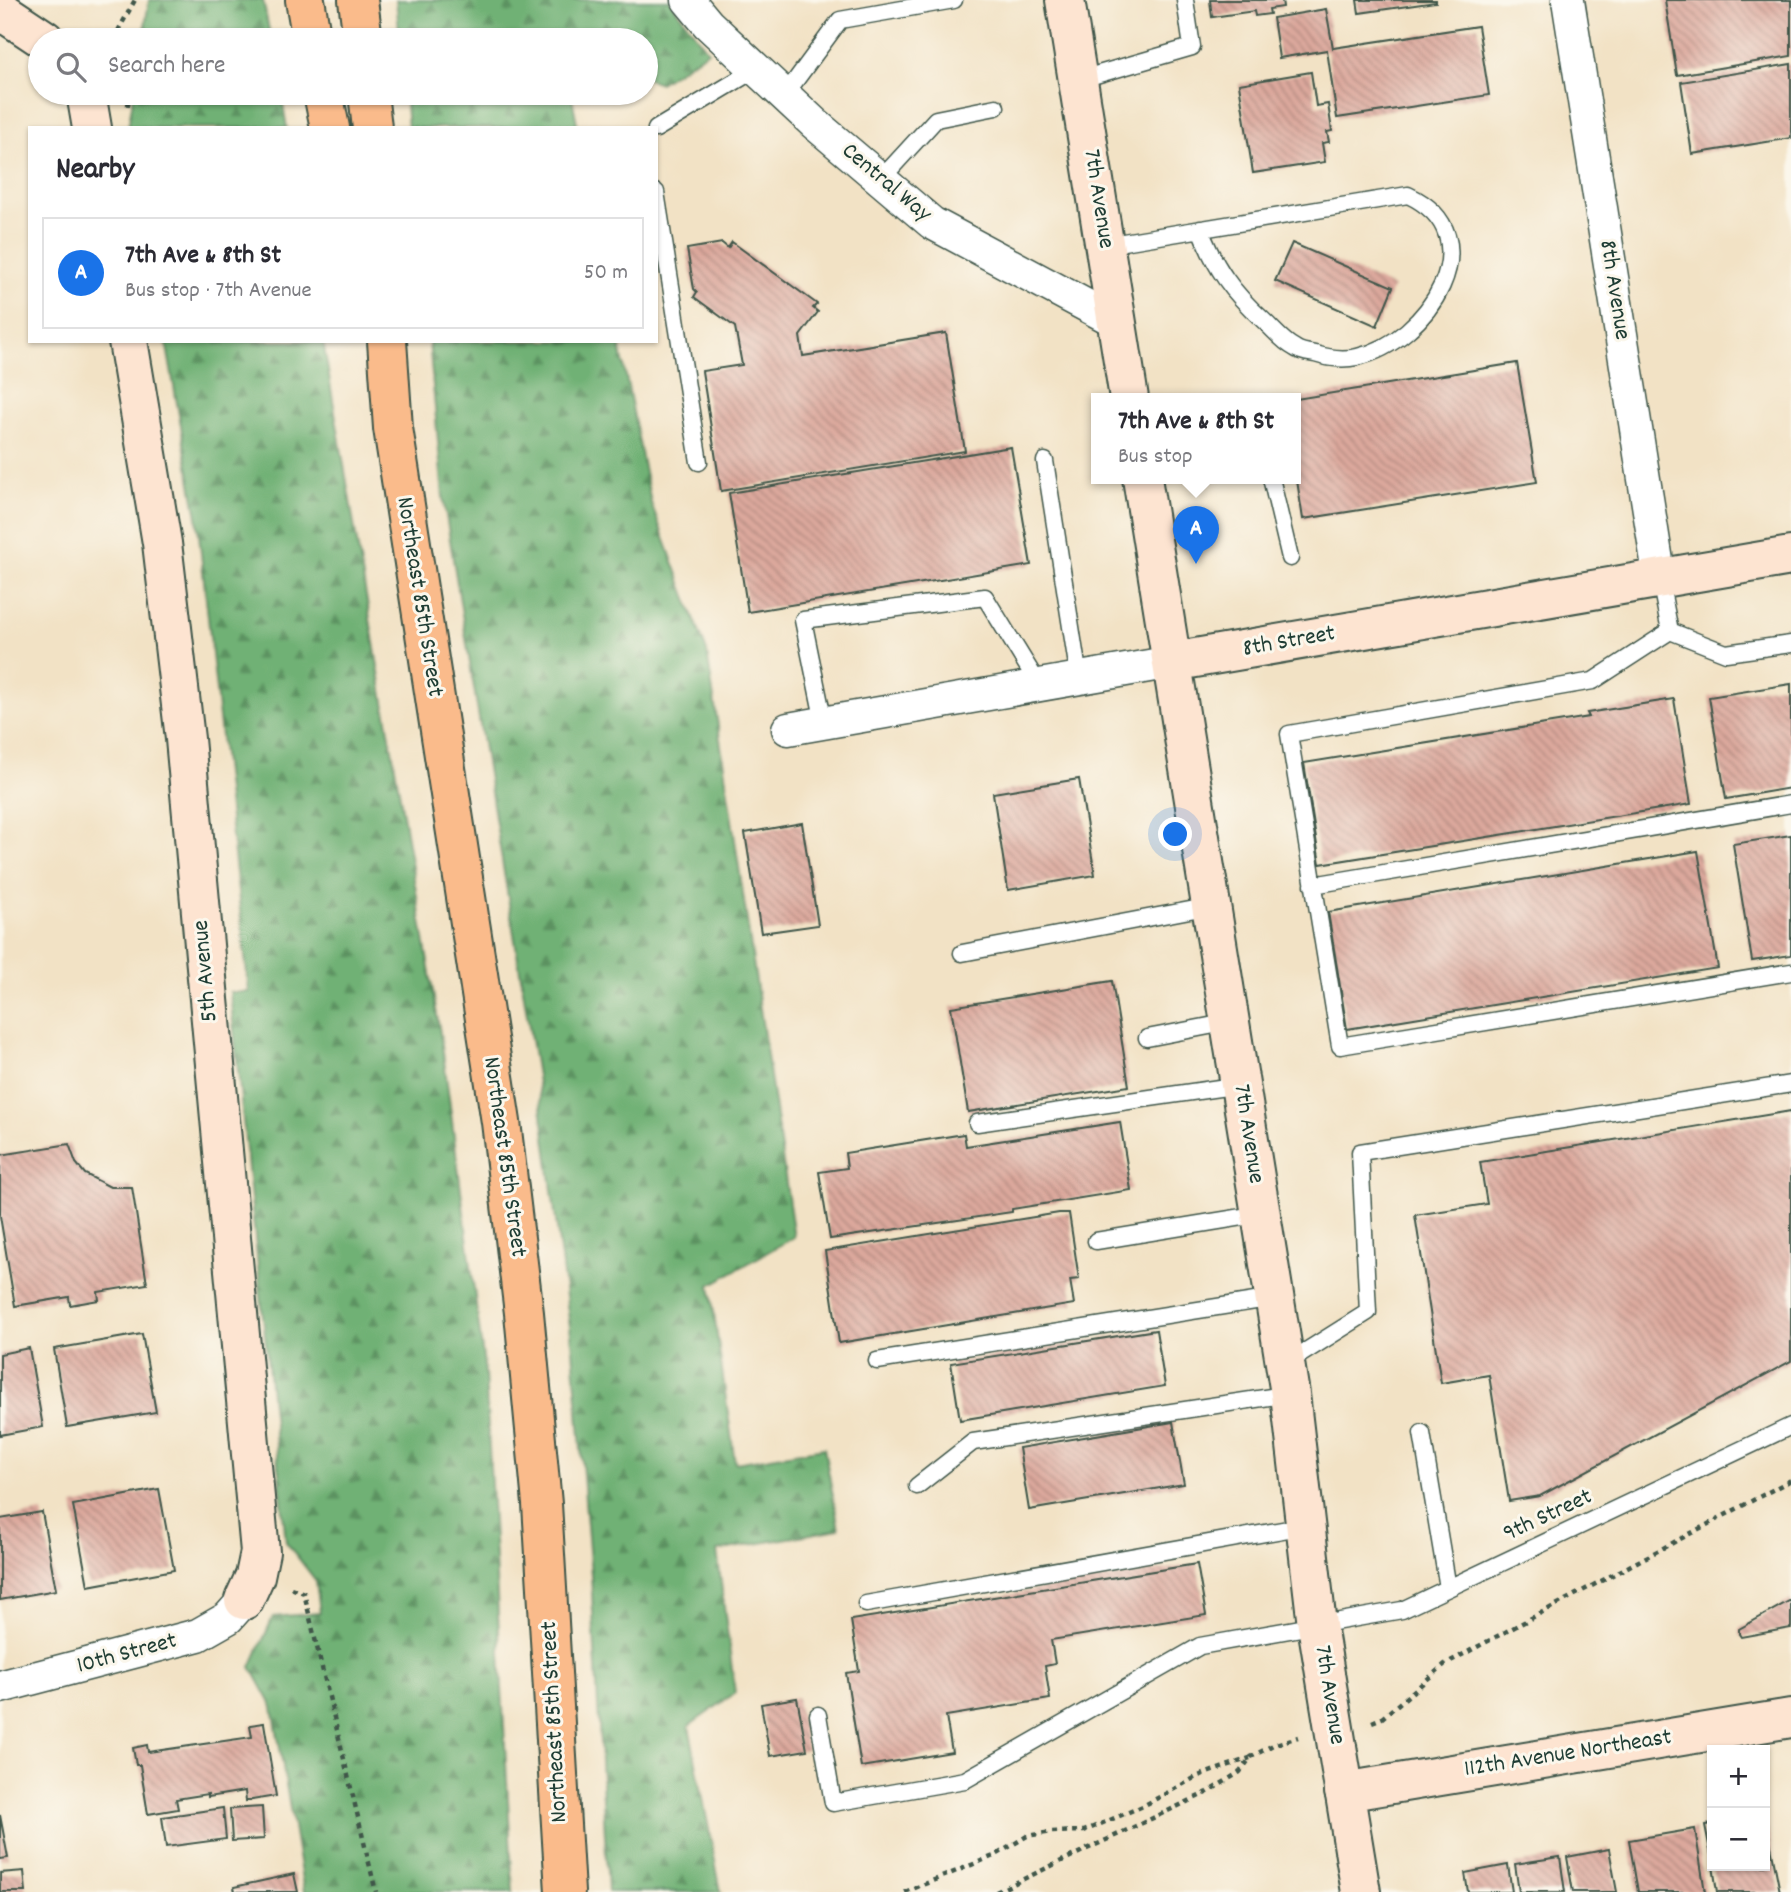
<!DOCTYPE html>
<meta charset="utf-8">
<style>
:root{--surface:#fff;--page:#f2f2f3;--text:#2b2b33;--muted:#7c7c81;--line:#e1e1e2;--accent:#1a73e8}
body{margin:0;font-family:Dekko,sans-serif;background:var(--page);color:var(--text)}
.controls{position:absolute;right:21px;bottom:21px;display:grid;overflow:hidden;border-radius:0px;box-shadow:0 2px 5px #0004}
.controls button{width:63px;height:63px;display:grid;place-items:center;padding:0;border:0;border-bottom:2px solid var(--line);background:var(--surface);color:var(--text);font:35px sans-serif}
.you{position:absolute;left:1176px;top:835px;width:24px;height:24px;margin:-18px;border:5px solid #fff;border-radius:50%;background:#1a73e8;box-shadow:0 0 0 10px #1a73e833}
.badge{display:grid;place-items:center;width:46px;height:46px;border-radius:50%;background:var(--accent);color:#fff;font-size:23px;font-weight:700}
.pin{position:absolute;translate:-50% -58px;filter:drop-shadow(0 2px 4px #0008)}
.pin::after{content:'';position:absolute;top:37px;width:24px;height:21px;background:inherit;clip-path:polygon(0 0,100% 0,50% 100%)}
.popup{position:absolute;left:1091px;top:393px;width:210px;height:91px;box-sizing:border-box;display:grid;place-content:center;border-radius:0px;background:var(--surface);filter:drop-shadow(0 2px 5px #0005);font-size:23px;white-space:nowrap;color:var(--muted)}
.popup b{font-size:26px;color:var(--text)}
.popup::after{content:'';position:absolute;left:50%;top:100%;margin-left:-14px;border:14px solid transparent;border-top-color:var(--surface)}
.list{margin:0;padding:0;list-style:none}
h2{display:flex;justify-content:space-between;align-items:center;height:91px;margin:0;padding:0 28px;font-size:30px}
h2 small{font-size:23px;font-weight:400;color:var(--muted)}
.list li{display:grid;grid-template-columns:46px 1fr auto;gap:21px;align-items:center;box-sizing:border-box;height:112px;margin:0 14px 14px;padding:0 14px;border:2px solid var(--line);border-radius:0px}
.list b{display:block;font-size:26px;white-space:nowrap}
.list p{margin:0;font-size:23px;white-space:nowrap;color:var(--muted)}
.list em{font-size:23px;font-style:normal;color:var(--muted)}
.icon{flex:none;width:38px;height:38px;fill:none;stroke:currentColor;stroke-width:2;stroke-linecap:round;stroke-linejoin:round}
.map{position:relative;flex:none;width:1791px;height:1892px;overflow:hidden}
.search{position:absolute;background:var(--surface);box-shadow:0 2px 5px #0004;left:28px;top:28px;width:630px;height:77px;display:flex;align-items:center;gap:18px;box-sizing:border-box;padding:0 24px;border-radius:38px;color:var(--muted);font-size:26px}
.panel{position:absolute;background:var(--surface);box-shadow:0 2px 5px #0004;left:28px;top:126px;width:630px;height:217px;border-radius:0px}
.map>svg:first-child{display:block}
</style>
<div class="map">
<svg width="1791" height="1892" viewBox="0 0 1791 1892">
<defs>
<pattern id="forest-firs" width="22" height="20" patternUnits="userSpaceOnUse" patternTransform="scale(1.75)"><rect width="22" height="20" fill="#6fb174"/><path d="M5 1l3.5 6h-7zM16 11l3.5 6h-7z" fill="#5b9160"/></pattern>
<pattern id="building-back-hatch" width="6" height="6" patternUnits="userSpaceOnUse" patternTransform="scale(1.75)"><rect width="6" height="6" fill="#dca89c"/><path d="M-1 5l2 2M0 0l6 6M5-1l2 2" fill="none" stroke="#b28a80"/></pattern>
</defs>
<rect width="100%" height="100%" fill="#fbf7ec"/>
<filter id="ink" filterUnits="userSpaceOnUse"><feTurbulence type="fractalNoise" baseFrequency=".0143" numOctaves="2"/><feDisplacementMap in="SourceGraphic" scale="14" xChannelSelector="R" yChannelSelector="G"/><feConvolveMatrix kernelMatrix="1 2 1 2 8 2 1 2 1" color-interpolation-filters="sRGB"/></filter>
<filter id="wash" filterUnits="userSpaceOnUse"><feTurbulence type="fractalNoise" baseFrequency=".00686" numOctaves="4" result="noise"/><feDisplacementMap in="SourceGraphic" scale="28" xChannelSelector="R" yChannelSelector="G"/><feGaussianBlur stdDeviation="1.57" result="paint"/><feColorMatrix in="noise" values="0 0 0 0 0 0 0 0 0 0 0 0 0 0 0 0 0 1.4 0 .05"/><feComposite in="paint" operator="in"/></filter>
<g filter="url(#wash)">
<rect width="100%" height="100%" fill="#f2e2c5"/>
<path fill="url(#forest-firs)" stroke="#477754" stroke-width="2" d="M 149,0 L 263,0 L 271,40 L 143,40 Z
M 396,0 L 669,0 L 708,51 L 660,83 L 646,78 L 646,40 L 400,40 Z
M 134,93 L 281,93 L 287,128 L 128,128 Z
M 405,93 L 571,93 L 578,128 L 408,128 Z
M 166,341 L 323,341 L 442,1045 L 485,1373 L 513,1892 L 304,1892 L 273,1707 L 251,1667 L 273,1617 L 320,1613 L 316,1581 L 286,1542 L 230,992 L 249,992 L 197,517 Z
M 429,341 L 619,341 L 651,503 L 707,652 L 794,1237 L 710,1285 L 735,1463 L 824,1448 L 839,1529 L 717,1551 L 735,1693 L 689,1726 L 721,1892 L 608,1892 L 591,1575 L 573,1350 L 537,1076 L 443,497 Z"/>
<g id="blocks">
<path fill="url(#building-back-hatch)" d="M 1210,0 L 1282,0 L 1283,7 L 1269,9 L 1270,14 L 1255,16 L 1254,11 L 1212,17 Z
M 1357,0 L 1436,0 L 1436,2 L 1359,13 Z
M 1665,0 L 1791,0 L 1791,56 L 1677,75 Z
M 1326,9 L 1333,48 L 1478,26 L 1489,95 L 1337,118 L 1327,50 L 1279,58 L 1273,18 Z
M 1791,64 L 1791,138 L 1692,154 L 1681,82 Z
M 1311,72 L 1316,106 L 1328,104 L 1332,131 L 1327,132 L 1329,142 L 1322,143 L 1325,162 L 1253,173 L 1239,84 Z
M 732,242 L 817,304 L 813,308 L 818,312 L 800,336 L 803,356 L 946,333 L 965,451 L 721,491 L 702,371 L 742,365 L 735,327 L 694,297 L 697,292 L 694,289 L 687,249 L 722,243 L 728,248 Z
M 1292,243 L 1393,287 L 1377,326 L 1275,281 Z
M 1517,363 L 1537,482 L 1303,519 L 1296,474 L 1296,399 Z
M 1011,447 L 1031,565 L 748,612 L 729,493 Z
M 1791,684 L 1791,788 L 1726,799 L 1709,697 Z
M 1674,699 L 1691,804 L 1320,864 L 1304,763 L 1589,717 L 1587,713 Z
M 1079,779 L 1095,875 L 1008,890 L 993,793 Z
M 802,823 L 818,925 L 761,933 L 745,833 Z
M 1791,835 L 1791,955 L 1752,961 L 1733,844 Z
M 1698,851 L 1718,968 L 1347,1029 L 1328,912 Z
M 1112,981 L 1129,1086 L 968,1112 L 951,1007 Z
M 1791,1111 L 1791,1361 L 1540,1496 L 1509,1501 L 1489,1375 L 1441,1383 L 1415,1215 L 1487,1204 L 1480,1162 Z
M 1120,1122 L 1131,1190 L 1012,1209 L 1012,1212 L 830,1239 L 819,1172 L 847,1168 L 845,1153 L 964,1134 L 966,1146 Z
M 69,1144 L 76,1163 L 85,1174 L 110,1187 L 132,1187 L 147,1284 L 98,1292 L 99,1300 L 70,1305 L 69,1297 L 15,1306 L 0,1216 L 0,1155 Z
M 1059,1213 L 1069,1213 L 1079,1279 L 1070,1280 L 1074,1304 L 839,1343 L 825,1251 Z
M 1156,1330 L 1165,1386 L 960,1420 L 951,1363 Z
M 142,1334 L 156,1412 L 67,1427 L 54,1349 Z
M 29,1348 L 43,1427 L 0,1435 L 0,1354 Z
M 1173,1422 L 1184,1484 L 1029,1510 L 1019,1448 Z
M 159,1489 L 174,1570 L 88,1586 L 73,1505 Z
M 42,1512 L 56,1590 L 0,1600 L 0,1519 Z
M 1197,1564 L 1206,1615 L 1051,1640 L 1055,1664 L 1045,1666 L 1050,1699 L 946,1716 L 952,1752 L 861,1767 L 846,1673 L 859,1671 L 851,1620 Z
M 1791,1600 L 1791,1628 L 1741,1637 L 1739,1634 L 1739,1629 Z
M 797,1698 L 807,1750 L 770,1756 L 761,1704 Z
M 264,1723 L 276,1796 L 246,1801 L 245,1791 L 208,1797 L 208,1794 L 176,1799 L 178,1809 L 148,1814 L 140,1765 L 136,1765 L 133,1748 L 147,1745 L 148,1752 L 252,1737 L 250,1725 Z
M 262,1807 L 264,1839 L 232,1841 L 230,1809 Z
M 223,1808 L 226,1839 L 166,1847 L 162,1817 Z
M 0,1815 L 8,1858 L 0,1859 Z
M 1765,1816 L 1780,1892 L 1717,1892 L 1713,1866 L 1765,1866 Z
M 1712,1824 L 1712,1855 L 1711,1855 L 1705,1825 Z
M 1695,1829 L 1705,1892 L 1638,1892 L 1629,1840 Z
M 1609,1849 L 1617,1892 L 1573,1892 L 1567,1857 Z
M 1560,1857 L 1565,1892 L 1519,1892 L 1515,1864 Z
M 1508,1865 L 1512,1892 L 1468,1892 L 1465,1873 Z
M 24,1871 L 26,1892 L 0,1892 L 0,1873 Z
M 294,1874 L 298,1892 L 235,1892 L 234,1887 Z"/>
</g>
</g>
<g filter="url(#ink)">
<use href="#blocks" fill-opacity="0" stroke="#3f564a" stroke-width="2"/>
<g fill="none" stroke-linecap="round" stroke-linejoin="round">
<defs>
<path id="lane" d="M 1078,80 L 1192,47 L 1185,0
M 784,96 L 840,20 L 954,0
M 656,129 L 756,69
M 881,179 L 936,119 L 996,107
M 656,192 L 699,462
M 1105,245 L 1408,195 C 1496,236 1427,342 1357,357 C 1343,360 1328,358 1315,354 C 1309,353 1300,352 1295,348 C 1283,342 1273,329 1263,320 C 1232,292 1215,268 1200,229
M 1045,461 L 1079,678
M 1271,478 L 1290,558
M 1660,580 L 1670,631
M 1670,631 L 1593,681 L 1289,734 L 1340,1046 L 1791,972
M 1670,631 L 1726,653 L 1791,644
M 824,723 L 803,620 L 985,597 L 1039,685
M 1313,885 L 1791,804
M 962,953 L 1211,906
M 1147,1038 L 1230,1022
M 977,1123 L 1240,1085
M 1096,1241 L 1261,1214
M 877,1361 L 1274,1298
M 1287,1363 L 1368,1312 L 1360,1152 L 1791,1084
M 1422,1433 L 1448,1588
M 917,1486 L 973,1442 L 1290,1394
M 866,1604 L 1305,1526
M 818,1715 L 833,1803 L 965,1780 L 1200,1646 L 1402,1610 L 1791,1426"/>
<path id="street" d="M 688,0 L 708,24 L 814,123 L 932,223 L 1117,322
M 1568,0 L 1660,580
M 788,729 L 1172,662
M 0,1687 L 198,1635 L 228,1618 L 244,1600"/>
<path id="secondary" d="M 1065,0 L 1129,398
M 0,10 L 45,40
M 86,93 L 92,128
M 128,341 L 162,543 L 185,739 L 260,1552 L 255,1576 L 244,1600
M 1142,478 L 1290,1394 L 1317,1625 L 1361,1892
M 1172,662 L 1791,556
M 1344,1792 L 1791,1718"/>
<path id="primary" d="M 305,0 L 312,40
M 358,0 L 363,40
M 323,93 L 330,128
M 368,93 L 372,128
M 387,341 L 393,428 L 501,1122 L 524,1313 L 542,1504 L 565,1892"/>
</defs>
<use href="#lane" stroke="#3f564a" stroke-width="19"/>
<use href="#street" stroke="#3f564a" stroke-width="35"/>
<use href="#secondary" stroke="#3f564a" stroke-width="42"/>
<use href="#primary" stroke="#3f564a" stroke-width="42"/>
<path stroke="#3f564a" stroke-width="4.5" stroke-dasharray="5 5" stroke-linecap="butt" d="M 113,40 L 135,0
M 128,106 L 129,93
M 291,1588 L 304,1593 L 376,1892
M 1372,1722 L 1382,1718 L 1445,1664 L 1791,1480
M 905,1892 L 996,1855 L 1027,1836 L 1052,1832 L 1084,1831 L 1143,1806 L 1198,1776 L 1250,1758
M 996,1892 L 1208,1792 L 1240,1772 L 1251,1757 L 1273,1745 L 1298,1737"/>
<use href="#lane" stroke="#fff" stroke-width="16"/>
<use href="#street" stroke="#fff" stroke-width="32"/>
<use href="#secondary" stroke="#fde4d1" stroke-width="38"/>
<use href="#primary" stroke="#fabb8b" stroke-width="38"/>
</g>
</g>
<g text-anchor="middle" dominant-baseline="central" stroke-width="6" stroke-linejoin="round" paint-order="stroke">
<g font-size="24" fill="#1f3d34" stroke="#fbf7ec">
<text transform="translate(886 183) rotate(40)">Central Way</text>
<text transform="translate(1098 199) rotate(81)">7th Avenue</text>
<text transform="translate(1614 290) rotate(81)">8th Avenue</text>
<text transform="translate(419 597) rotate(81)">Northeast 85th Street</text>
<text transform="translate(1289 642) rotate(-10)">8th Street</text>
<text transform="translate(206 971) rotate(-95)">5th Avenue</text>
<text transform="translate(1248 1134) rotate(81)">7th Avenue</text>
<text transform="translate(504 1157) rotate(82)">Northeast 85th Street</text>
<text transform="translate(1548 1516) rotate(-25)">9th Street</text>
<text transform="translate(127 1654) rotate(-15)">10th Street</text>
<text transform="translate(1329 1695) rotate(81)">7th Avenue</text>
<text transform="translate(555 1722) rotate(-93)">Northeast 85th Street</text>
<text transform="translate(1568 1754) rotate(-9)">112th Avenue Northeast</text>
</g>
</g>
</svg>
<div class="controls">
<button>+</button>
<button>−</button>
</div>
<div class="you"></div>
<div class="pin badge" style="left:1196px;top:564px">A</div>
<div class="popup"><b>7th Ave &amp; 8th St</b>Bus stop</div>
<div class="search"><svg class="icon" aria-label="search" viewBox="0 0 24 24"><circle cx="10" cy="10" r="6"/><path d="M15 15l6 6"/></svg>Search here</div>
<section class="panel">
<h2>Nearby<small></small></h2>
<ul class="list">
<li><span class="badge">A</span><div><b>7th Ave &amp; 8th St</b><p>Bus stop · 7th Avenue</p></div><em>50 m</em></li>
</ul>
</section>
</div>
